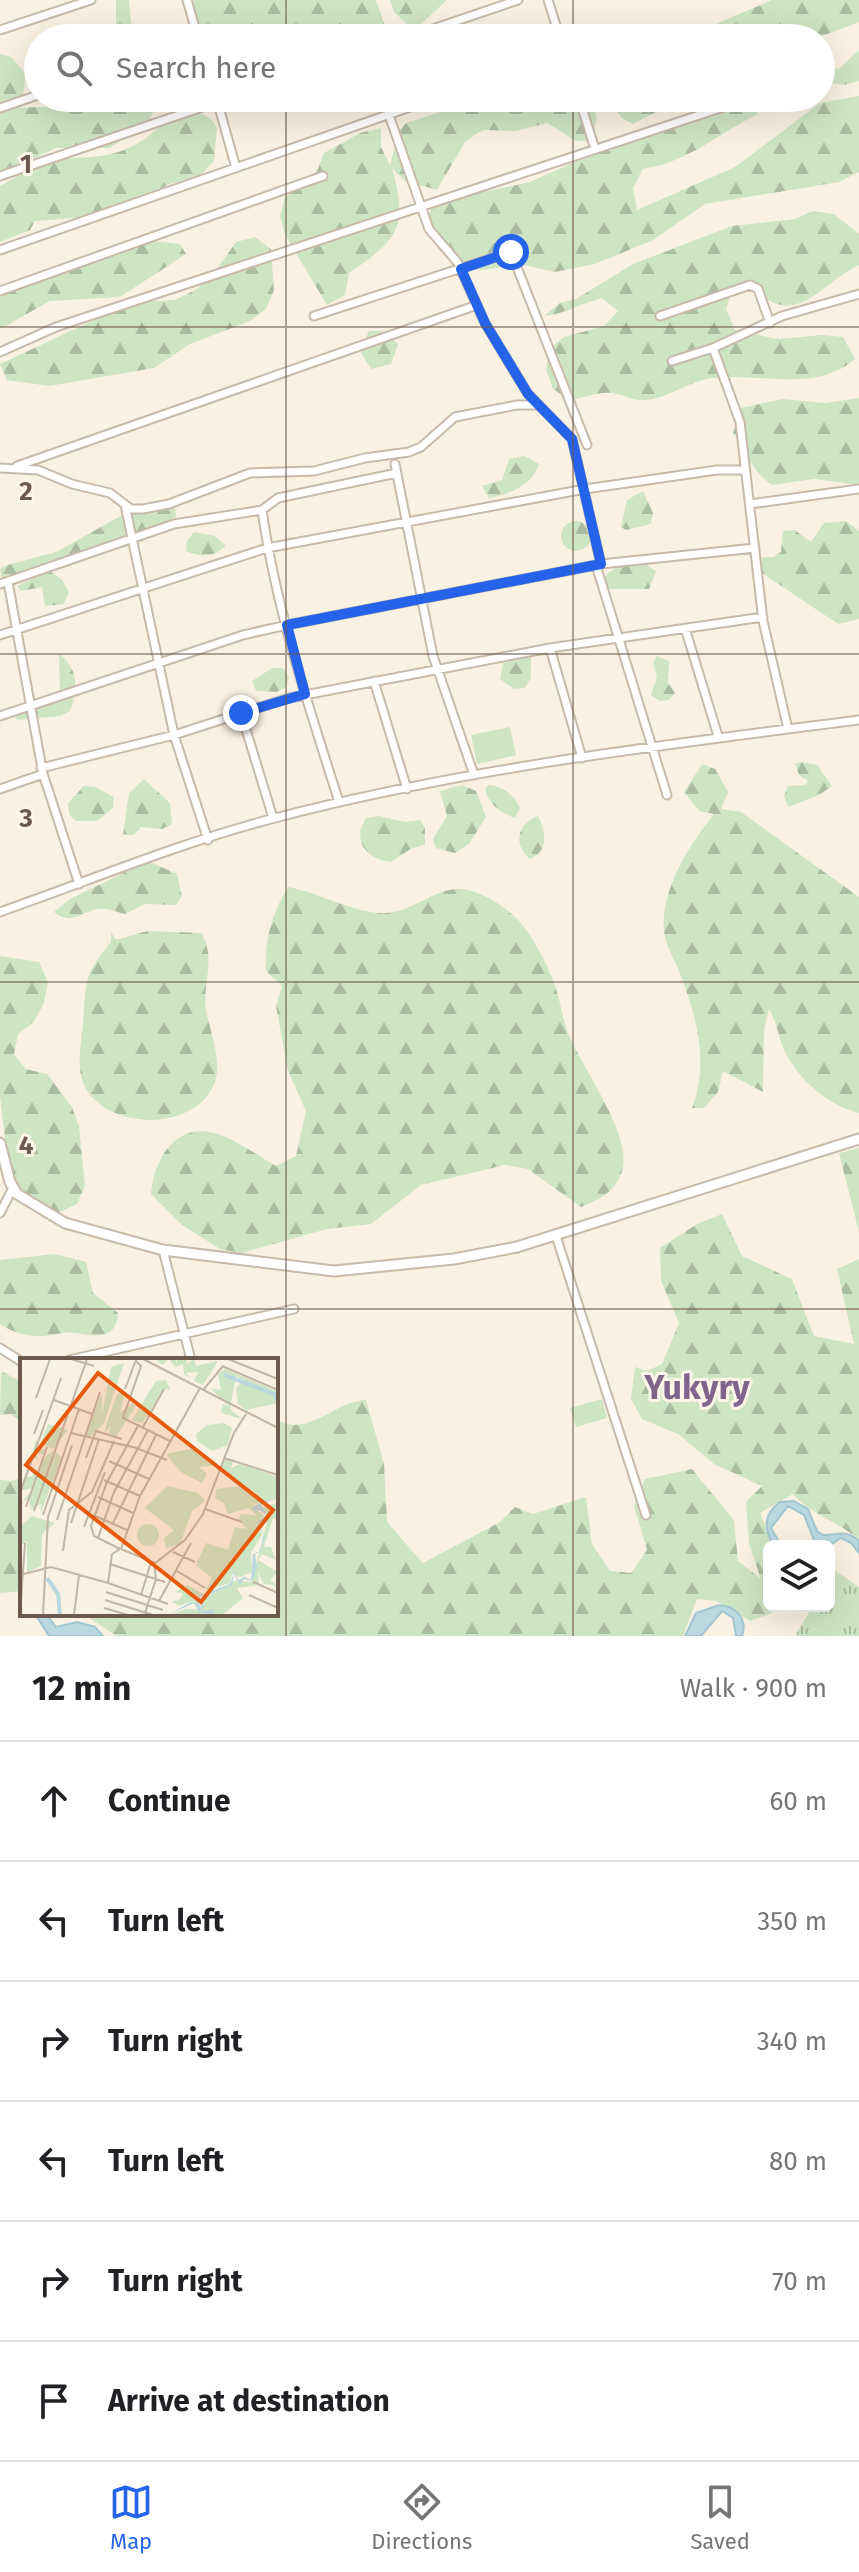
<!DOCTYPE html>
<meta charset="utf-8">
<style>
:root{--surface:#fff;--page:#f6f6f6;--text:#202124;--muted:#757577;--line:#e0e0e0;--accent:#2563eb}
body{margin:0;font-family:"Fira Sans",sans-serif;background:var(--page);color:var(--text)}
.controls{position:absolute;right:24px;bottom:24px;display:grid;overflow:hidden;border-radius:12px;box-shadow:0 8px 32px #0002}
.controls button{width:72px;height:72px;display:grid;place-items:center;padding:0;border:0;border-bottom:2px solid var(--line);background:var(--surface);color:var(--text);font:40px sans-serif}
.stop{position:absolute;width:24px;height:24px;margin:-18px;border:6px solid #2563eb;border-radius:50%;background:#fff}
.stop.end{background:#2563eb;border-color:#fff;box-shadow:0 2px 8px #0008}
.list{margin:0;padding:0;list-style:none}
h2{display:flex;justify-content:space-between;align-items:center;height:104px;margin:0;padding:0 32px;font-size:34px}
h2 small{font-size:26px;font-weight:400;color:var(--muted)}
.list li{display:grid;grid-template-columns:52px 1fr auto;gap:24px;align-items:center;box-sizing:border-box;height:120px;padding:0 32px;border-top:2px solid var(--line)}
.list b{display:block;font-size:30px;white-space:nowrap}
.list em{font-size:26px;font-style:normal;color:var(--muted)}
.icon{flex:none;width:44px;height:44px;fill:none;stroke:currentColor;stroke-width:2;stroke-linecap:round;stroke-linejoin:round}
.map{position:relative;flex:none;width:859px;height:1636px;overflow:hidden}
.search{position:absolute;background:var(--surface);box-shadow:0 8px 32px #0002;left:24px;right:24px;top:24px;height:88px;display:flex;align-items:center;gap:20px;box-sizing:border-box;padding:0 28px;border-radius:44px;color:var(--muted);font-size:30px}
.sheet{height:824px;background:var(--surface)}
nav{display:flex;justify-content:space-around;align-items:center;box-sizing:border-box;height:112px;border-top:2px solid var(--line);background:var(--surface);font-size:22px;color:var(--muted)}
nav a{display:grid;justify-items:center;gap:4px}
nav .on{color:var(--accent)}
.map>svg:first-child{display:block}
</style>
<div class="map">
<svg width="859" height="1636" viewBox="0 0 859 1636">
<defs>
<pattern id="grass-tufts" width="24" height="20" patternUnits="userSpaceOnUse" patternTransform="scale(2)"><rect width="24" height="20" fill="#cee5c3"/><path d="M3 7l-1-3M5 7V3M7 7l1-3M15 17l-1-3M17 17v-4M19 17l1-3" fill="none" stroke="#abbda1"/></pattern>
<pattern id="forest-firs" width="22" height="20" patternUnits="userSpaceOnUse" patternTransform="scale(2)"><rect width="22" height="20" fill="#cee5c3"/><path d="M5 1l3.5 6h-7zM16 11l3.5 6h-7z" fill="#abbda1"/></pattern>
</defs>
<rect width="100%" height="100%" fill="#f9f2e2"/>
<path fill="url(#grass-tufts)" d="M 829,1566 L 859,1587 L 859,1636 L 795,1636 L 813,1606 L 829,1606 Z"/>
<path fill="url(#forest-firs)" d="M 116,0 L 129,0 L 131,23 L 176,38 L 116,38 Z
M 193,0 L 376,0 L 388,34 L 385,38 L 199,38 Z
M 390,0 L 447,0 L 420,25 L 410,27 L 394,12 Z
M 772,0 L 859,0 L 859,22 L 817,38 L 698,38 L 711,26 Z
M 859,50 L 859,81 L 844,85 L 821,81 L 821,66 L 839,69 Z
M 0,54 L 11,57 L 26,74 L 23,96 L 0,102 Z
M 859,96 L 859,172 L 839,182 L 705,204 L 653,240 L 595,264 L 555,272 L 515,263 L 493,269 L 472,270 L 437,244 L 425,229 L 431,208 L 469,195 L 530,182 L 628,138 L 668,128 L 703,106 L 744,98 L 758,114 C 715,135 691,161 643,169 L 633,188 L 637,210 L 735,167 L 820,103 Z
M 52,98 L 162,98 L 146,125 L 109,148 L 56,148 L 0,175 L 0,108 L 46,107 Z
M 484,98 C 513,98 632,82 586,141 L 576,141 L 547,123 L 516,131 L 484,130 L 474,135 L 465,142 L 437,190 L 405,181 L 392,168 C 409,227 398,240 349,273 L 345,295 L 327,305 L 285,235 L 280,216 L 285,197 L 317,171 L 324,153 L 360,133 L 381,128 L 381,147 L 390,165 L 399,131 L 406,123 Z
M 605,98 L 684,98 L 633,124 L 623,119 Z
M 202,114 L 211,119 L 217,128 L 214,161 L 200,176 L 169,184 L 143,201 L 76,218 L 35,221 L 30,230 L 0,242 L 0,186 C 15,178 40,162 56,160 C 79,156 103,159 124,150 C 158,137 157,116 202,114 Z
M 813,211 L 834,214 L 859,234 L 859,265 C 819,284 797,330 754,289 L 733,289 L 726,309 L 735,330 L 778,339 L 822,335 L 843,337 L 855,359 C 814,394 761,372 712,378 C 689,381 670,397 648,400 C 633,402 626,395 612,393 C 600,391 582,398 570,400 L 553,389 L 546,369 L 549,349 L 564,337 L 604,326 L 618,311 L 602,298 C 581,303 566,314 544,316 L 560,303 L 576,299 L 633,264 L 732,226 L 795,219 Z
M 255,237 L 271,249 L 274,290 L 266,309 L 250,321 L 190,344 L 154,368 L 49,386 L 7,380 L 0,364 L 133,302 L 175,300 L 195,290 L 212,276 L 236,242 Z
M 144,240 L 180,244 L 186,254 L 120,297 L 50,301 L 0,329 L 0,298 L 30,279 Z
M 369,331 L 383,331 L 398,344 L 391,364 L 371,369 L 360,351 Z
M 859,398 L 859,485 L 814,479 L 772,485 C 750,469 748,453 733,433 L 741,408 L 783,399 L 826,403 Z
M 524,456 L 539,464 C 534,484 508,495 489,498 L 482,486 L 502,480 L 509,459 Z
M 643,491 L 653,513 L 651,524 L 626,530 L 621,527 L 627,500 Z
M 154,503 L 175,507 L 176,517 L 66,564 L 45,563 L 2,580 L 0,569 L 4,566 L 56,552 L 142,504 Z
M 846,521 L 859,531 L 859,619 L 838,624 L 756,569 L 751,558 L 773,557 L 781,552 L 783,531 L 795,530 L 811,542 L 824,523 Z
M561 536a15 15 0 1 1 30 0a15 15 0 1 1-30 0Z
M 194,532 L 215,536 L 226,546 C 213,557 202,558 186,551 L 187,541 Z
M 644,563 L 656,571 L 649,589 L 607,589 L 603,580 C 612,565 628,564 644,563 Z
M 50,571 L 62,580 L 69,592 L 64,604 L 45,606 L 42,587 L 21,591 L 17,586 Z
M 59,654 C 78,667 79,690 70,711 L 60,716 L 17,720 L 13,710 L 17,706 L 60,694 Z
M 657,656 L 669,661 L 668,683 L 675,693 L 669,700 L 660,701 L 651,695 L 657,677 L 653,663 Z
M 531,657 L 531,678 L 525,688 L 514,689 L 500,679 L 503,663 Z
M 272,668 L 283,668 L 289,677 L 286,687 L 277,692 L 256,691 L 252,681 Z
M 801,762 L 817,765 L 832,786 L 819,795 L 788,807 L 784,796 L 788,786 L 805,785 L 808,781 L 799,775 L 795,764 Z
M 702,764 L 715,769 L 728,792 L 721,809 L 741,812 L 859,897 L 859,1113 C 827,1105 799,1080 784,1050 C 778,1036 777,1022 769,1009 L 764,1030 L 763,1092 L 723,1071 L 718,1092 L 704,1108 L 692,1108 C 710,1060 696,1016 679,971 C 674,959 665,944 664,931 C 660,890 690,844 714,814 L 699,811 L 684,792 Z
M 144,779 L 170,803 L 172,824 L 162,829 L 141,827 L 134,835 L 123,835 L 129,793 Z
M 462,785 L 476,791 L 486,817 L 469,844 L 455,853 L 436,848 L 433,839 L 447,816 L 440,791 Z
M 488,785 C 503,786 514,795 520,808 L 515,818 C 501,813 489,805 485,789 Z
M 84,786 L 95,787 L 114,797 L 113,808 L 97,821 L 76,821 L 69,814 L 68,803 Z
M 378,816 L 405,822 L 420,820 L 425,828 L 425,844 L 409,850 L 391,862 C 367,860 351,840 366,818 Z
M 538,816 C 546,832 549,851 530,859 C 512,844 518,823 538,816 Z
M 148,861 L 177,874 L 182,896 L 176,905 L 145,904 L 125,914 C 119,913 112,909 105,909 C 84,907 74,928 54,912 L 70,899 Z
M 288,887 C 319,892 365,919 394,912 C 426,905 445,878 480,894 C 499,902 516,915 527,931 C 539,948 551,972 557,992 C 561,1005 563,1020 568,1033 C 581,1066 630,1132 623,1167 C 618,1190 601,1199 581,1207 L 528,1169 L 505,1165 L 421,1185 L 371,1224 L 327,1229 L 242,1253 L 220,1249 L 182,1225 L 151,1194 C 154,1157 178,1119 220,1135 C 240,1142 258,1156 276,1166 L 296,1156 L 306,1111 L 288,1071 L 276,1006 L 282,986 L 266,971 C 264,941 272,913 288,887 Z
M 147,931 L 201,933 C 217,958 202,983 206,1010 C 210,1031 222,1061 215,1082 C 196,1133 106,1131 84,1085 C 76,1068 81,1043 83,1025 C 86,982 83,975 111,942 L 111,932 L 116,940 Z
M 0,956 L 39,962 L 48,982 L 44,1003 L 34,1022 L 18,1034 L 14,1055 L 26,1069 L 47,1074 L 72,1107 L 79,1126 L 85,1186 L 77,1204 L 58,1213 L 18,1191 L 9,1172 L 0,1096 Z
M 859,1148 L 859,1232 L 839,1153 Z
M 722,1214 L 742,1256 L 792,1279 L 814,1336 L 854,1344 L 837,1269 L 859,1259 L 859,1540 C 835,1519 814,1517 793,1494 L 760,1513 L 774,1546 L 769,1546 L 769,1606 L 782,1606 L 781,1610 L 750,1621 L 717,1601 L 697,1599 L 683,1636 L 116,1636 L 84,1614 L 276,1614 L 276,1420 C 311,1437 332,1402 366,1400 L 384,1464 L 387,1522 L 423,1563 L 500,1522 L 515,1507 L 533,1514 L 586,1497 L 592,1544 L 610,1571 L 631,1573 L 647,1550 L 634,1506 L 645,1479 L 692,1469 L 734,1520 L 738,1561 L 761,1579 L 749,1544 L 746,1502 L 762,1486 L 714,1464 L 678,1434 L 642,1419 L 631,1399 L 635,1367 L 647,1371 L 662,1364 L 679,1323 L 661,1281 L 660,1248 L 697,1224 Z
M 55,1254 L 86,1262 L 93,1293 L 118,1313 C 116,1351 77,1328 61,1333 C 39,1339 20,1337 0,1324 L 0,1260 Z
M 1,1371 L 22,1382 L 22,1422 L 10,1414 L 0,1415 Z
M 22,1478 L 22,1591 L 0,1593 L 0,1480 L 11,1481 Z"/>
<path fill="#cee5c3" d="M 510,727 L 516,755 L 477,764 L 471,735 Z
M 602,1399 L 607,1418 L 576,1427 L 570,1408 Z"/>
<path fill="#b9d8e0" stroke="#a1c6d1" stroke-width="2" d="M 794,1501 L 808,1509 L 817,1531 L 823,1535 C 838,1535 846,1529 859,1541 L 859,1553 L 851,1543 L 841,1538 L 829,1546 L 816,1545 L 804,1515 L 788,1506 L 771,1528 L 780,1543 L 788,1546 L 773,1546 C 765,1528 762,1515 780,1502 Z
M 719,1605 C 736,1606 748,1619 742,1636 L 736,1636 L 733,1618 L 722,1611 L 701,1636 L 685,1636 L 696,1613 Z
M 35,1614 L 46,1614 L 56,1627 L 77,1622 L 95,1627 L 103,1636 L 49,1636 Z"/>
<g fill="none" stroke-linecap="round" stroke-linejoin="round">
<defs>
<path id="minor" d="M 187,0 L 198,38
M 548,0 L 560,38
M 0,30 L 91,0
M 406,38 L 518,0
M 579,98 L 595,149
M 217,100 L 236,168
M 0,108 L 38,95
M 389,115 L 429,229 L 458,263 L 485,323 L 528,394 L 572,439 L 601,564
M 0,176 L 229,98
M 0,250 L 436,98
M 0,291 L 323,176
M 314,316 L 511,252 L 587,445
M 660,316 L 750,285 L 758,289 L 770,323
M 0,352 L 56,327 L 751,98
M 672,361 L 713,348
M 395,464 L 433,656 L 474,775
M 17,466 L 477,305
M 0,468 L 38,470 L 72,484 L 110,493 L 131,509 L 143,509 L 169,504 L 250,473 L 314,471 L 365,458 L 409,452 L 421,447 L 455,417 L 517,405 L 537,405
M 750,504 L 859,489
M 125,505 L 174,735 L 208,840
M 262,510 C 276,610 309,707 339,802
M 596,565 L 667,795
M 8,582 L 43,774 L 79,884
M 0,584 L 174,524 L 262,510 L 278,498 L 397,473
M 685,628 L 718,736
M 0,635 L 267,548 L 585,489 L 717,470 L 745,470
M 550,648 L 582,758
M 374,681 L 407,789
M 241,713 L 273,818
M 0,716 L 243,635 L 287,625 L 601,564 L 755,548
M 788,729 L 763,621 L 740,422 L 713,348 L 782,316 L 859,294
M 41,768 L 174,735 L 289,698 L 550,648 L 763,617
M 0,789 L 43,774
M 0,912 C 91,880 182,842 275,818 C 466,768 663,745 859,720
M 0,1213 L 13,1188
M 556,1236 L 646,1515
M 163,1250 L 191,1360
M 0,1348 L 22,1362
M 69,1360 L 294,1309"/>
<path id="tertiary" d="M 0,1143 L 10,1182 L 17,1194 L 65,1223 L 163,1250 L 334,1271 L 454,1259 L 517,1247 L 859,1139"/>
</defs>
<use href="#minor" stroke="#c8baab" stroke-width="11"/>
<use href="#tertiary" stroke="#c8baab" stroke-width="13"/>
<use href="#minor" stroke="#fff" stroke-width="7"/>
<use href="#tertiary" stroke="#fff" stroke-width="9"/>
</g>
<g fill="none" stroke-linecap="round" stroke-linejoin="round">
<path stroke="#2563eb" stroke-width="10" d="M 241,713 L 305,694 L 287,625 L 601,564 L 572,439 L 528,394 L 485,323 L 461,269 L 511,252"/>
</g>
<path fill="none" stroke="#6e5a4c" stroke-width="2" stroke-opacity="0.55" d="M 286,0 L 286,38M 573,0 L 573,38M 286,98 L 286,1636M 573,98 L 573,1636M 0,327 L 859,327M 0,654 L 859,654M 0,982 L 859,982M 0,1309 L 859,1309"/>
<g text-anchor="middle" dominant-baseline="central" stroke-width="6" stroke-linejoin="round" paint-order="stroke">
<g font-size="34" font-weight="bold" fill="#80648b" stroke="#fdf6e8">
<text x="697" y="1387">Yukyry</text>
</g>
</g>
<g transform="translate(20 1358)">
<rect width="258" height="258" fill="#f9f2e2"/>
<path d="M 258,145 L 258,161 L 253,160 L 244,189 L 251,189 L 256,202 L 242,196 L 238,202 L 258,214 L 250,222 L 258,228 L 244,226 L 238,214 L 239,227 L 217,230 L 223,240 L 202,257 L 152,257 L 165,251 L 181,252 L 182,241 L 214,223 L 232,224 L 248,159 L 241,149 Z" fill="#cee5c3"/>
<path d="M 135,1 L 156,1 L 157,7 L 157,1 L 167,1 L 167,6 L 174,1 L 176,8 L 198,3 L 183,27 L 174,23 L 178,14 L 166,15 L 170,20 L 164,16 L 163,6 L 155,9 L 149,1 L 142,7 ZM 104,5 L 84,65 L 69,80 L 66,73 L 82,35 L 82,56 L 91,9 ZM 205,11 L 258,34 L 258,45 L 226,52 L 218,46 L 216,30 L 223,23 L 216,18 L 210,51 L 222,61 L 201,55 L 203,46 L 210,49 L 190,30 L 201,32 L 198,16 ZM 146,22 L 151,33 L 146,30 L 122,65 L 112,62 L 136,23 ZM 105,34 L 100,55 L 113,45 L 116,48 L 96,79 L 89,75 L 91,67 L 85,75 L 87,64 L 97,37 ZM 204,65 L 212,70 L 208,87 L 192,93 L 177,83 L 176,76 L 187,67 ZM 28,66 L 48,72 L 33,91 L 21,86 ZM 16,82 L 18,83 L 15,92 L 26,91 L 25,97 L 15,94 L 18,100 L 12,101 L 6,119 L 13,118 L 12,111 L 19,113 L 23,101 L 33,92 L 32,101 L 36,94 L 42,100 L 20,156 L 21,146 L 11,152 L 9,140 L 1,146 L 13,130 L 0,133 ZM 175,90 L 198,107 L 179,109 L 187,116 L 182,125 L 161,114 L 146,96 ZM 205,101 L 213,104 L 211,110 L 220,106 L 258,119 L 258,140 L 232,147 L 244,158 L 236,166 L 242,177 L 231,194 L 232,214 L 220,219 L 212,216 L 210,225 L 185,233 L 192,220 L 176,207 L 186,185 L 208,192 L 215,169 L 227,171 L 218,162 L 221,156 L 237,157 L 228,150 L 208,156 L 204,145 L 195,140 L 196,131 L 221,128 L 200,113 ZM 147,128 L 178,135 L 185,143 L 172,153 L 160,186 L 146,190 L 144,180 L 154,172 L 125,150 ZM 12,158 L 35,165 L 22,176 L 21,208 L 7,214 L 7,184 L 0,187 L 0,168 ZM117 177a11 11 0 1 1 22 0a11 11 0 1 1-22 0ZM 167,227 L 184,236 L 177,239 L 180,249 L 173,243 L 159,248 L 152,243 L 159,242 L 162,238 L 162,235 L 155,234 Z" fill="#cee5c3"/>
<path d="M 258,141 L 241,146 L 248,158 L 246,165 L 239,165 L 245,179 L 240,194 L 235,196 L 237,210 L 232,223 L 224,221 L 220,227 L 214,216 L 212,227 L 185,238 L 180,238 L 184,249 L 179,253 L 196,252 L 193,257 L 179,254 L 174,245 L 148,257 L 171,244 L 177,244 L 182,250 L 178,238 L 210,226 L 214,215 L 219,222 L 224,219 L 231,222 L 233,196 L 240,193 L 244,177 L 237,167 L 238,163 L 247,157 L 239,152 L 235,155 L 232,149 L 242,144 Z" fill="#b9d8e0"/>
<path fill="none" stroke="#b9d8e0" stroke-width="4" d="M 204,17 L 254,36 L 258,44M 27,220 L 38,236 L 40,257"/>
<path fill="none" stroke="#c1b5a6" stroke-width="2" d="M 51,1 L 74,8M 123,1 L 258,70M 208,1 L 258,21M 116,3 L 121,8 L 103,60 L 150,83M 202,8 L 258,32M 105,31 L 116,2M 184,31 L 203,8M 16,40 L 30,1M 34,42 L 72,56M 123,69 L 144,31M 51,75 L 117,90M 14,76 L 23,52M 116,90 L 147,102M 66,100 L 76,73 L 102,81M 204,100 L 258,117M 89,103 L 129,121M 84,122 L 120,138M 0,135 L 41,20M 78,139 L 113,155M 6,149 L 27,89M 185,151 L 222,164M 14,153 L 67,1M 23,157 L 59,51M 73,157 L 107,172M 37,162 L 80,34M 51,165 L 79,81M 92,167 L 136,77M 64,169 L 85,114M 78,180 L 94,134 L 128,72M 100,191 L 74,178 L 71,168 L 87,124 L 119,66M 101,191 L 135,205 L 165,182 L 183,156 L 214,75 L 226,56M 101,191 L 120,138 L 180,30M 43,193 L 49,152 L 72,134 L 94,83M 153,194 L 175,204M 90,206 L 145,224M 157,213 L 185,230M 0,217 L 31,209 L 88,225 L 92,196 L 100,191M 233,224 L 258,235M 88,225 L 148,246M 86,234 L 143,252M 121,237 L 131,204M 229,237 L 258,250M 85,242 L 133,257M 139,243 L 171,185M 84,250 L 108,257M 125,255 L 136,221 L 134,205M 0,256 L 5,185M 23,257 L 28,159 L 52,87M 54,257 L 59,217"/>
<path fill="#e8590c" fill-opacity="0.15" stroke="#e8590c" stroke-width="4" d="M 78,15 L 253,152 L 181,244 L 6,107 Z"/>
<rect width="258" height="258" fill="none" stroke="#6e5a4c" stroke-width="4"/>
</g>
<g font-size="26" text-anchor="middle" font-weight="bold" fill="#6e5a4c" stroke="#fdf6e8" stroke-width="6" stroke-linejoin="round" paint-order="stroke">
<text x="26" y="173">1</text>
<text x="26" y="500">2</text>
<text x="26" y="827">3</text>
<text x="26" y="1154">4</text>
</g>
</svg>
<div class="controls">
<button><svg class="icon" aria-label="layers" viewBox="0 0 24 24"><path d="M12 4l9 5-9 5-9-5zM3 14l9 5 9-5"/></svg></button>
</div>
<div class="stop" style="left:511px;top:252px"></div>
<div class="stop end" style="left:241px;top:713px"></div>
<div class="search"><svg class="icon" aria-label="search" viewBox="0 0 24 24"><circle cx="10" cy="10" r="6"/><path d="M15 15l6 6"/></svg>Search here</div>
</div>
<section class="sheet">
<h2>12 min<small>Walk · 900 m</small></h2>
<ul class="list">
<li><svg class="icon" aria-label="ahead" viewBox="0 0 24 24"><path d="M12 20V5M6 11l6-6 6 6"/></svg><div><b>Continue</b></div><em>60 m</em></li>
<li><svg class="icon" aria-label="left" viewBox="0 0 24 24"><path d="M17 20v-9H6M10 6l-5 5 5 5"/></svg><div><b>Turn left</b></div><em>350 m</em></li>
<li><svg class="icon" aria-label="right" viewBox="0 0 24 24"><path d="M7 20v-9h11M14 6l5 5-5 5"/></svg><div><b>Turn right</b></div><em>340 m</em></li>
<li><svg class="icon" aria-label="left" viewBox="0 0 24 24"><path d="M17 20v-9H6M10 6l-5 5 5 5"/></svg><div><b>Turn left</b></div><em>80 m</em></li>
<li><svg class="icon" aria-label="right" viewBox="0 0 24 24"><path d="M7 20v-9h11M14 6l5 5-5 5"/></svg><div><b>Turn right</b></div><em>70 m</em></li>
<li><svg class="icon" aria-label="arrive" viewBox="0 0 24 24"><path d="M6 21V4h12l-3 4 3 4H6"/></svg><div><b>Arrive at destination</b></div></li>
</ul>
</section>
<nav>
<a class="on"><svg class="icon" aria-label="map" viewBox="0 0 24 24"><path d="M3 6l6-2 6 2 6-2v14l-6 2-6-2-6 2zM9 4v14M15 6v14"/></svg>Map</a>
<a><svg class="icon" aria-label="directions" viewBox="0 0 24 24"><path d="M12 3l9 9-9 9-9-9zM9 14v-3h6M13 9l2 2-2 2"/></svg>Directions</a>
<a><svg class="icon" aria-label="saved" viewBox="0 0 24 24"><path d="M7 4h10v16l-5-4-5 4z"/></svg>Saved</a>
</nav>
